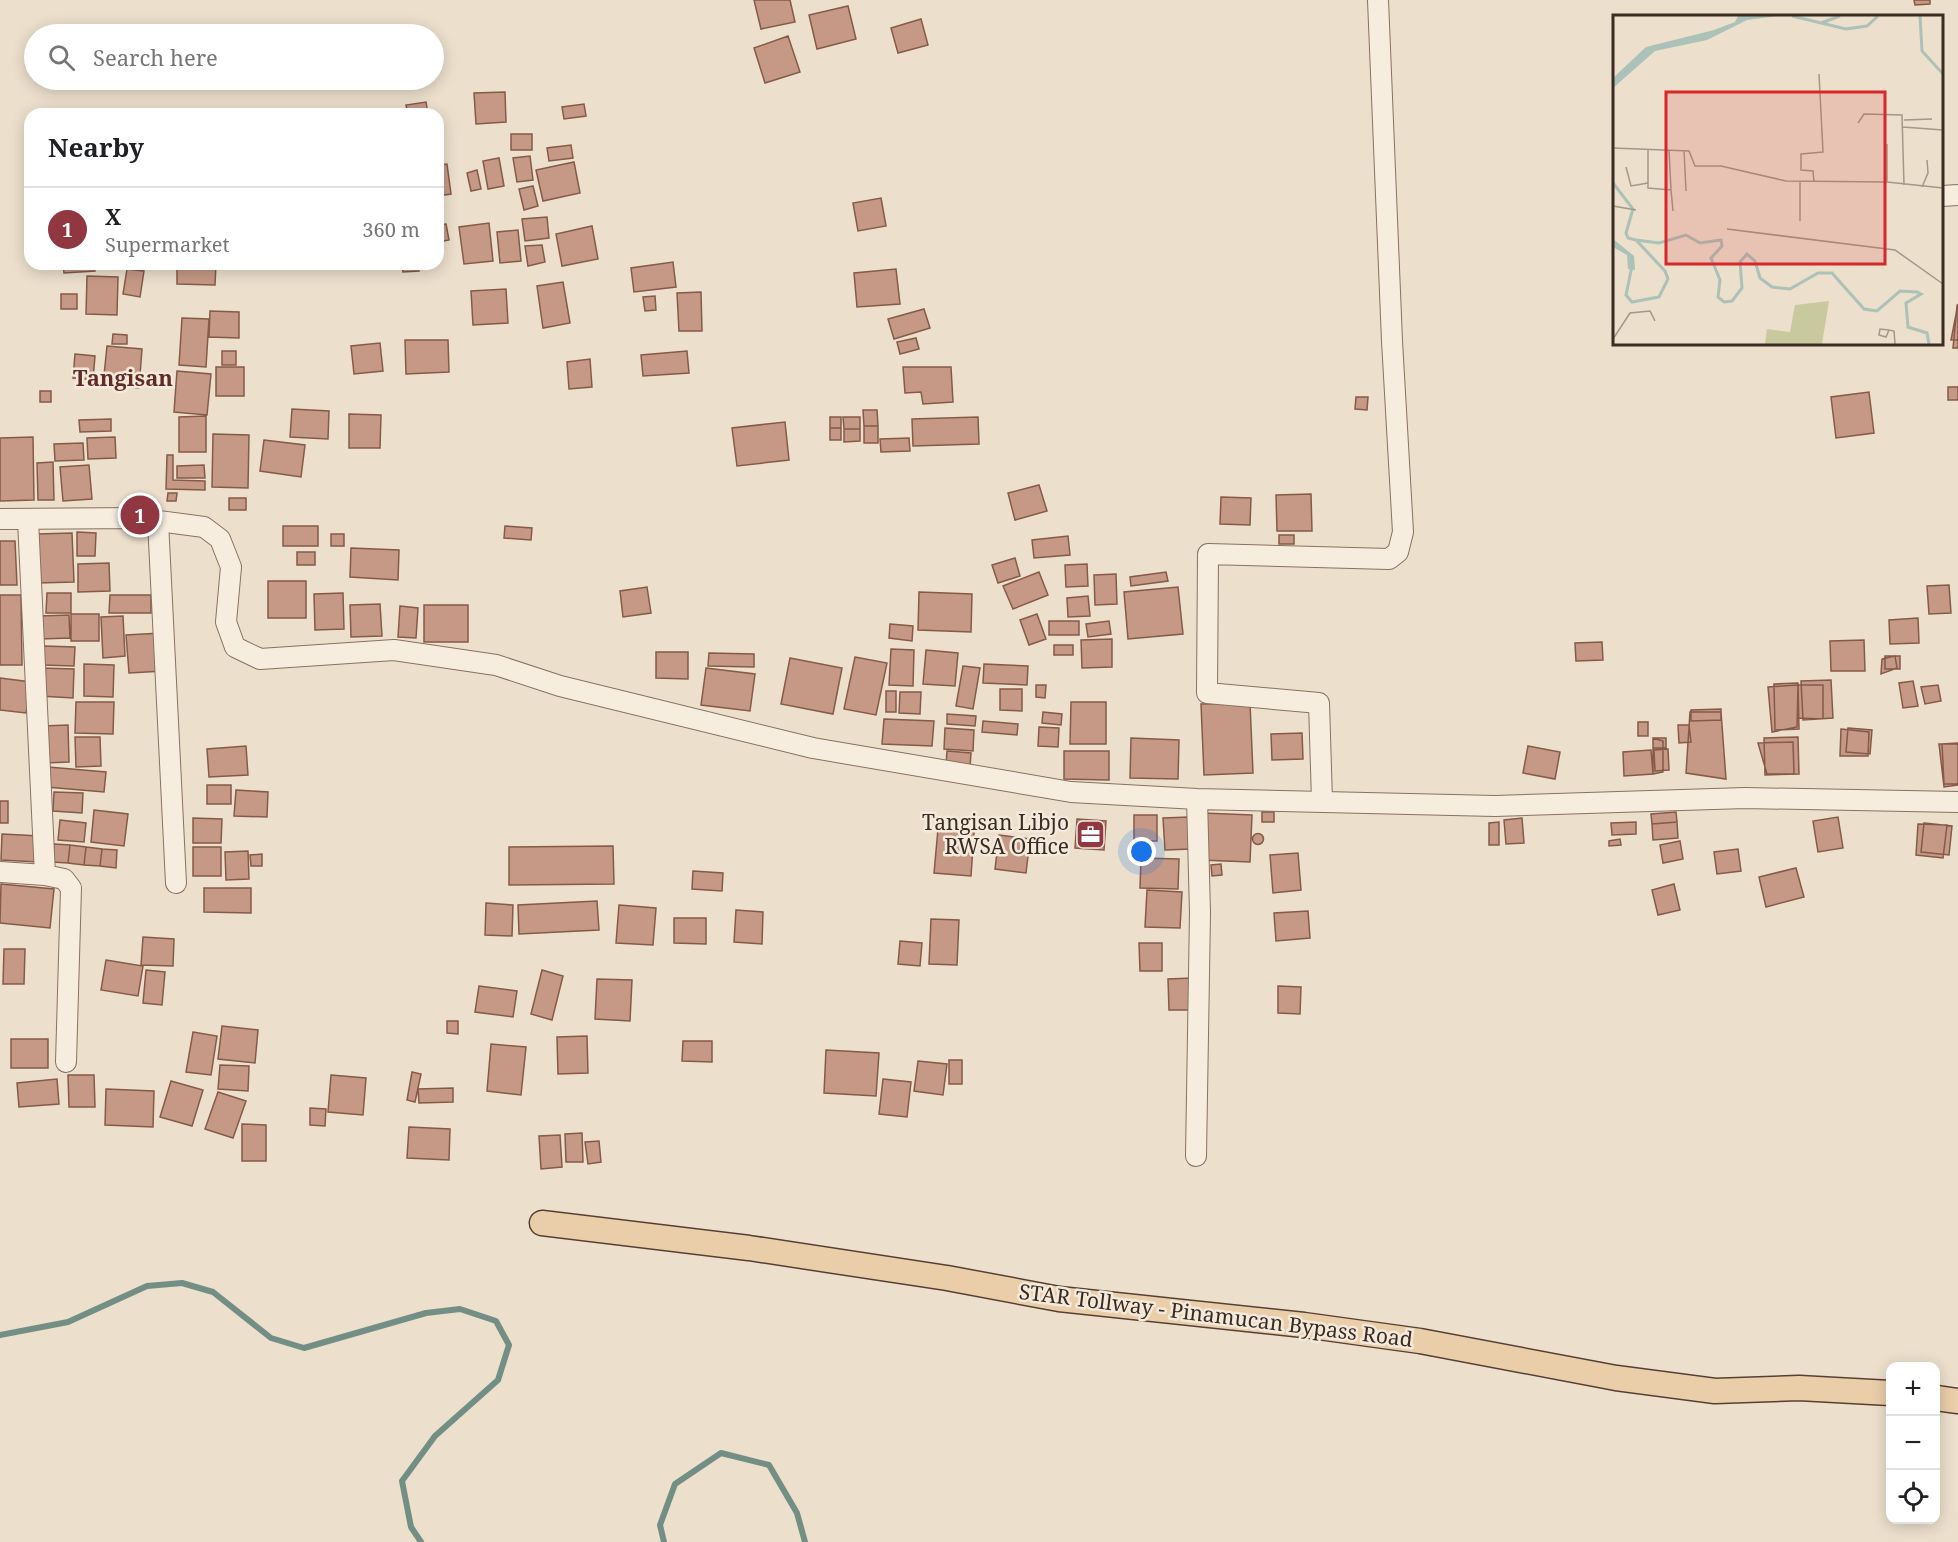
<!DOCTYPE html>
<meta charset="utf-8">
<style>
:root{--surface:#fff;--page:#f6f6f6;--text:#202124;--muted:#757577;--line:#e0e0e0;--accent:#913741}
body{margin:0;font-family:"Noto Serif",serif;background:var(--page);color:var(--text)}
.controls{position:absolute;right:18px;bottom:18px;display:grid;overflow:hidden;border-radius:12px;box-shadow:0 3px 15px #0003}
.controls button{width:54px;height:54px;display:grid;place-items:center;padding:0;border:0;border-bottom:2px solid var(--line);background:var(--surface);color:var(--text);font:30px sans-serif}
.you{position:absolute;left:1142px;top:852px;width:21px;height:21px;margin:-15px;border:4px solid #fff;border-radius:50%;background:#1a73e8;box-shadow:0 0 0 9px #1a73e833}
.badge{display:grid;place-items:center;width:39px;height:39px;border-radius:50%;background:var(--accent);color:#fff;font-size:20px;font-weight:700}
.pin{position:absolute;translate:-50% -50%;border:3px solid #fff;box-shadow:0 2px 6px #0006}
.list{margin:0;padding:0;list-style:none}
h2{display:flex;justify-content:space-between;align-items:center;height:78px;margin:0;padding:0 24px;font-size:26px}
h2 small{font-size:20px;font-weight:400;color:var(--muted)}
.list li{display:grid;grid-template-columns:39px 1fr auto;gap:18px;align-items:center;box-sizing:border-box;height:84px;padding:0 24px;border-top:2px solid var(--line)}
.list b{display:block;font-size:22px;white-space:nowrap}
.list p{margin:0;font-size:20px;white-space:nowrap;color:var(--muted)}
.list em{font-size:20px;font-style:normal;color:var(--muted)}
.icon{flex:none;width:33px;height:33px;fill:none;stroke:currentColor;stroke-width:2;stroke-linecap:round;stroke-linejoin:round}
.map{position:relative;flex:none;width:1958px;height:1542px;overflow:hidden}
.search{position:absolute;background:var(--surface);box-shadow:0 3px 15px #0003;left:24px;top:24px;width:420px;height:66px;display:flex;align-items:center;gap:15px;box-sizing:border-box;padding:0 21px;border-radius:33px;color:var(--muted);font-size:22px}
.panel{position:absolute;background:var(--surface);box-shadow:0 3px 15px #0003;left:24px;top:108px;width:420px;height:162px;border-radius:18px}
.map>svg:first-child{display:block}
</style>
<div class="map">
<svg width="1958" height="1542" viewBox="0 0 1958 1542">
<rect width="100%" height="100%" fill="#ecdfcc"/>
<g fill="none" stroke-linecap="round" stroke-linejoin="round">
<path stroke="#738f85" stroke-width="6" d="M 0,1335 L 68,1322 L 147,1286 L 182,1283 L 213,1292 L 271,1338 L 304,1348 L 426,1313 L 460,1309 L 496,1321 L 509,1345 L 498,1380 L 435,1436 L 402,1481 L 411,1527 L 421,1542
M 664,1542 L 660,1525 L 675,1484 L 721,1453 L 769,1465 L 797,1513 L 805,1542"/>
</g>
<path fill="#c69986" stroke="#855a49" stroke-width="1.5" d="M 754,0 L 790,0 L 795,22 L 761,29 Z
M 1914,0 L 1930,0 L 1930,4 L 1915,5 Z
M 848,6 L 856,39 L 817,49 L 809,15 Z
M 921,19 L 928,45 L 898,53 L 891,28 Z
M 788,36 L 800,72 L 765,83 L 754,48 Z
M 505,92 L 506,122 L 476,124 L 474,93 Z
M 426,102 L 428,114 L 408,114 L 406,105 Z
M 584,104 L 586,116 L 564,119 L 562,107 Z
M 511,134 L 532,134 L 532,150 L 511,150 Z
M 571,145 L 573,158 L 549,161 L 547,148 Z
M 530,156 L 533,180 L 517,182 L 513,158 Z
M 499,158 L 504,186 L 488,189 L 483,161 Z
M 574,162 L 580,193 L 543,201 L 536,170 Z
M 447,164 L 451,194 L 438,196 L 438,165 Z
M 477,170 L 481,189 L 471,191 L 467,173 Z
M 533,186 L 538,206 L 524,210 L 519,189 Z
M 881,198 L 886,226 L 858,231 L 853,203 Z
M 547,217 L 549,238 L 525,241 L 522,219 Z
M 489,223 L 493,261 L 464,264 L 459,227 Z
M 446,224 L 449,240 L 438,242 L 438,225 Z
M 592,226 L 598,259 L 562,266 L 556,234 Z
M 518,230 L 521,261 L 500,263 L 497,232 Z
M 542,245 L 545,262 L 528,266 L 525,246 Z
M 673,262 L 676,287 L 634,292 L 631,268 Z
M 63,264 L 94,264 L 95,271 L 64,273 Z
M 177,264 L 216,264 L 215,285 L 177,284 Z
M 402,264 L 418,264 L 419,271 L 403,272 Z
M 127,269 L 144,271 L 140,297 L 123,294 Z
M 896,269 L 900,304 L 857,307 L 854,273 Z
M 87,276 L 118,277 L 117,315 L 86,314 Z
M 563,282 L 570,323 L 543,328 L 537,286 Z
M 506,289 L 508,323 L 473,325 L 471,291 Z
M 701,292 L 702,331 L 679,331 L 677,293 Z
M 61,294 L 77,294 L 77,309 L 61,309 Z
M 655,296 L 656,310 L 645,311 L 643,297 Z
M 1958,304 L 1958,340 L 1951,340 Z
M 1957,306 L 1958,307 L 1958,348 L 1953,348 Z
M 924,309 L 930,328 L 894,339 L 888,319 Z
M 210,311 L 239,312 L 239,338 L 209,337 Z
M 182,318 L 209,319 L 206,367 L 179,365 Z
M 113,334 L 127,335 L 127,344 L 112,344 Z
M 916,338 L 919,349 L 900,354 L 897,342 Z
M 405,340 L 448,340 L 449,372 L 406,374 Z
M 380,343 L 383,371 L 354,374 L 351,346 Z
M 107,346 L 142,349 L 139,388 L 103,385 Z
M 222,351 L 236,351 L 236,365 L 222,365 Z
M 687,351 L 689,373 L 643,376 L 641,355 Z
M 75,354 L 95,356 L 93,380 L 73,378 Z
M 590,359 L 592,387 L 569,389 L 567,362 Z
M 216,367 L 244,367 L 244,396 L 216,396 Z
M 903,367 L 951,367 L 953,402 L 923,404 L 921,392 L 905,393 Z
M 177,371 L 211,374 L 207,415 L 174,412 Z
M 1948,387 L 1958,387 L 1958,400 L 1948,400 Z
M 40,391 L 51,391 L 51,402 L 40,402 Z
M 1869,392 L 1874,433 L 1836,438 L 1831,397 Z
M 1356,397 L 1368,397 L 1367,410 L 1355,409 Z
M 292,409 L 329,411 L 328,439 L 290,437 Z
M 863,410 L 877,410 L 878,426 L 864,426 Z
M 349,414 L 381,415 L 380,448 L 349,448 Z
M 206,416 L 206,452 L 179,452 L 179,417 Z
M 830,417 L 841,417 L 841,428 L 830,428 Z
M 843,417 L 860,417 L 860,429 L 844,429 Z
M 978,417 L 979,444 L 913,446 L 912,419 Z
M 111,419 L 111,431 L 80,432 L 79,420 Z
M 785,422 L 789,460 L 737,466 L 732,428 Z
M 864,426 L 878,426 L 878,443 L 864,443 Z
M 830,428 L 841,428 L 841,440 L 830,440 Z
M 844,429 L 860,429 L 860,441 L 844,442 Z
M 213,434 L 249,435 L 248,488 L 212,487 Z
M 33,437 L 34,500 L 0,501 L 0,438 Z
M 115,437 L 116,458 L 88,459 L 87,438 Z
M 909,438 L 910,451 L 881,452 L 880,439 Z
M 264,440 L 305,445 L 301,477 L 260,471 Z
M 83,443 L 84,460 L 55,461 L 54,444 Z
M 167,455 L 173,455 L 173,480 L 205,481 L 205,490 L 166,489 Z
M 53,462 L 54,500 L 38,500 L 37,463 Z
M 89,465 L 92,499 L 63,501 L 60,467 Z
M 204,465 L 205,478 L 177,478 L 177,466 Z
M 1039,485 L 1047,511 L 1015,520 L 1008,493 Z
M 168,493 L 177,493 L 176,501 L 167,501 Z
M 1311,494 L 1312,531 L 1277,531 L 1276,495 Z
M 1221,497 L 1251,498 L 1250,525 L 1220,524 Z
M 229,498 L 246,498 L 246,510 L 229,510 Z
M 283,526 L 318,526 L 318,546 L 283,546 Z
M 505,526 L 532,528 L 531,540 L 504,538 Z
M 77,532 L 96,533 L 95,556 L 77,556 Z
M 72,533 L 74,582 L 38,583 L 37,534 Z
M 331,534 L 344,534 L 344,546 L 331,546 Z
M 1279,535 L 1294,535 L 1294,544 L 1279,544 Z
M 1068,536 L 1070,555 L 1034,558 L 1032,540 Z
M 0,541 L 15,541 L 17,585 L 0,585 Z
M 351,548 L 399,550 L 398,580 L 350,577 Z
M 297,552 L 315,552 L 315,565 L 297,565 Z
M 1015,558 L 1020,576 L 998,583 L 992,565 Z
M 109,563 L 110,591 L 78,592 L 78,564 Z
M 1087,564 L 1088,586 L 1066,587 L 1065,565 Z
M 1039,572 L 1048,595 L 1013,609 L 1003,586 Z
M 1166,572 L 1168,581 L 1131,586 L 1130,577 Z
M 1116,574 L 1117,604 L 1095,605 L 1094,575 Z
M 268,581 L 306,581 L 306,618 L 268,618 Z
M 1949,585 L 1951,613 L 1929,614 L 1927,586 Z
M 647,587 L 651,613 L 623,617 L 620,591 Z
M 1178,587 L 1183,634 L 1128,639 L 1124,592 Z
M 919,592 L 972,594 L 971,632 L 918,630 Z
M 47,593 L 71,593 L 71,613 L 46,613 Z
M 343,593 L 344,629 L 315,630 L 314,594 Z
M 0,595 L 21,595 L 22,665 L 0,665 Z
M 110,595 L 151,595 L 151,613 L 109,613 Z
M 1088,596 L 1090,616 L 1068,617 L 1067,598 Z
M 380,604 L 382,636 L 351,637 L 350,605 Z
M 424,605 L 468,605 L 468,642 L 424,642 Z
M 400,606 L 418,608 L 416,638 L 398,637 Z
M 71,614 L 99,614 L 99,641 L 71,641 Z
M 1037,614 L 1046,639 L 1029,645 L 1020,620 Z
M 69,615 L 70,638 L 40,639 L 39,616 Z
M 123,616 L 125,656 L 103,658 L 101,617 Z
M 1918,618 L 1919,643 L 1890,644 L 1889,620 Z
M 1049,621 L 1079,621 L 1079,635 L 1049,635 Z
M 1109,621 L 1111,634 L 1088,637 L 1086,624 Z
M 890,624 L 913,626 L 912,641 L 889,638 Z
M 161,633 L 164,671 L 129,673 L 126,635 Z
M 1112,639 L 1112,667 L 1082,668 L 1081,640 Z
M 1864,640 L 1865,671 L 1831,671 L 1830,641 Z
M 1602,642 L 1603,660 L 1576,661 L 1575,643 Z
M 1054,645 L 1073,645 L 1073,655 L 1054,655 Z
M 43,646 L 75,647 L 74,666 L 42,665 Z
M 891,649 L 914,650 L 913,686 L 889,685 Z
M 926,650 L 958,653 L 955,686 L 923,684 Z
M 656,652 L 688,652 L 688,679 L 656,678 Z
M 709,653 L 754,654 L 754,667 L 708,666 Z
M 1885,656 L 1900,656 L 1900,669 L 1885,669 Z
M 1895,656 L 1897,668 L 1881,674 L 1882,659 Z
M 855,657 L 887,663 L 876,715 L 844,709 Z
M 790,658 L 842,668 L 833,714 L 781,704 Z
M 84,664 L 114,665 L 113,697 L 84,696 Z
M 984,664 L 1028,666 L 1027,685 L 983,683 Z
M 963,666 L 980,668 L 973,709 L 956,706 Z
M 41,668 L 74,669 L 73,698 L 40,696 Z
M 706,668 L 755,674 L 750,711 L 701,705 Z
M 0,678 L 31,682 L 26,713 L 0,710 Z
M 1831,680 L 1833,718 L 1803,720 L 1801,681 Z
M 1913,681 L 1918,706 L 1903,708 L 1899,683 Z
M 1798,683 L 1799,729 L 1775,730 L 1774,684 Z
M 1036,685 L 1046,685 L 1045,698 L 1036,697 Z
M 1798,685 L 1797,727 L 1772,732 L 1768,687 Z
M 1798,685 L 1823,685 L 1823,719 L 1798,718 Z
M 1938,685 L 1941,701 L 1925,704 L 1921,687 Z
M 1000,689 L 1022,689 L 1022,711 L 1000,710 Z
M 886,691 L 896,691 L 896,712 L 886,712 Z
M 900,692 L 921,692 L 920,714 L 899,713 Z
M 76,702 L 114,702 L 113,734 L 75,733 Z
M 1071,702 L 1106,702 L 1106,744 L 1070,744 Z
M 1250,703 L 1253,773 L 1204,775 L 1201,704 Z
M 1721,709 L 1721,720 L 1691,721 L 1691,710 Z
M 1043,712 L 1062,714 L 1061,725 L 1042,723 Z
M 1690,712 L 1721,712 L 1726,779 L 1686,773 Z
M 947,714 L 976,716 L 975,726 L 947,724 Z
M 884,719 L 934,721 L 932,746 L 882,744 Z
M 983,721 L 1018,724 L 1017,735 L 982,732 Z
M 1638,722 L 1648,722 L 1648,736 L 1638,736 Z
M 68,725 L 69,762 L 45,763 L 43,726 Z
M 1678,725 L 1689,725 L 1691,742 L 1679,743 Z
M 1039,727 L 1059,728 L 1058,747 L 1038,746 Z
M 945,728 L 974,730 L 973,751 L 944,749 Z
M 1848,728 L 1872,730 L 1870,754 L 1846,752 Z
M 1841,729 L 1869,732 L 1868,756 L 1840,756 Z
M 1302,733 L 1303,759 L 1272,760 L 1271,734 Z
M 75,737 L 100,737 L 101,766 L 76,767 Z
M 1798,737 L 1799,774 L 1765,775 L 1764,738 Z
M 1131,738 L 1179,740 L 1178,779 L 1130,778 Z
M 1653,738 L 1666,738 L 1666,748 L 1653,748 Z
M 1653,738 L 1663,741 L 1663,772 L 1653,774 Z
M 1793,742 L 1794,774 L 1767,774 L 1758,743 Z
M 1958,743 L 1958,784 L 1944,784 L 1942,744 Z
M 1939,744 L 1958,744 L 1958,785 L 1944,787 Z
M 246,746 L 248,775 L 209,777 L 207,749 Z
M 1528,746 L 1560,752 L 1555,779 L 1523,773 Z
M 1668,749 L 1669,770 L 1655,771 L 1654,750 Z
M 1651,750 L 1653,774 L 1624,776 L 1623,752 Z
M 947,751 L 971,753 L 970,767 L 946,765 Z
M 1064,751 L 1109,751 L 1109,780 L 1064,779 Z
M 48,767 L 106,772 L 104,792 L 46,787 Z
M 207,785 L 231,785 L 231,804 L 207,804 Z
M 236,790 L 268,792 L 267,817 L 234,816 Z
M 54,792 L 83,793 L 82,813 L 53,811 Z
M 0,801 L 8,801 L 8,823 L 0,823 Z
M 94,810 L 128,814 L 124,846 L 91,842 Z
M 1262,812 L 1274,812 L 1274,822 L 1262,822 Z
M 1676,812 L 1677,822 L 1652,824 L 1651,814 Z
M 1202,813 L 1252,815 L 1250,862 L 1200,860 Z
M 1134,815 L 1157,815 L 1157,841 L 1134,841 Z
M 1189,817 L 1191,849 L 1165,850 L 1163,818 Z
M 1838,817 L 1843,848 L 1818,852 L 1813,821 Z
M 193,818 L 222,819 L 221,843 L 193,843 Z
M 1522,818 L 1524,843 L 1506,844 L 1504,820 Z
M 1077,819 L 1106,821 L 1104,850 L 1075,848 Z
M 60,820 L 86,823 L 84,842 L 58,840 Z
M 1499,822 L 1499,845 L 1489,845 L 1489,823 Z
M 1636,822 L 1636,834 L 1612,835 L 1611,823 Z
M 1677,822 L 1678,838 L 1653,840 L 1652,824 Z
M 1924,823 L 1952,826 L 1949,855 L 1921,852 Z
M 1918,824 L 1947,825 L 1943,858 L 1916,855 Z
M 938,829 L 974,832 L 971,876 L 934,873 Z
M1252.5 839a5.5 5.5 0 1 1 11 0a5.5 5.5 0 1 1-11 0Z
M 2,834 L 40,836 L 38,862 L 1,860 Z
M 999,835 L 1030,839 L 1026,873 L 995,869 Z
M 1620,839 L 1621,845 L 1609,846 L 1609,841 Z
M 1680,841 L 1683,859 L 1663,863 L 1660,845 Z
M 54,844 L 70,845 L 68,863 L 52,862 Z
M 70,845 L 86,847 L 84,865 L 68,863 Z
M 613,846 L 614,884 L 509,885 L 509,847 Z
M 86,847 L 102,849 L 100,866 L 84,865 Z
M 193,847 L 221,847 L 221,876 L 193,876 Z
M 102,849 L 117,850 L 116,868 L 100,866 Z
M 1738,849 L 1741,871 L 1717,874 L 1714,852 Z
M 248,851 L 249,879 L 226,880 L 225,852 Z
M 1298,853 L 1301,890 L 1273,893 L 1270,855 Z
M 262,854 L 262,866 L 251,866 L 250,855 Z
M 1141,858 L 1179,859 L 1178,889 L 1140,888 Z
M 1221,864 L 1222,875 L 1212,876 L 1211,865 Z
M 1796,868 L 1804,897 L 1766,907 L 1759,877 Z
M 693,871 L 723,873 L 722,891 L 692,889 Z
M 1,884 L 54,889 L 50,928 L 0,923 Z
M 1674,884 L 1680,910 L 1658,915 L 1652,890 Z
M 204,888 L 251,888 L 251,913 L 204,912 Z
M 1147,890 L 1182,892 L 1180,928 L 1145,927 Z
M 597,901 L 599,930 L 519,934 L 518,905 Z
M 486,903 L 513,905 L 512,936 L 485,935 Z
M 619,905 L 656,908 L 653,945 L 616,943 Z
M 736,910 L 763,912 L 762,944 L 734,942 Z
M 1308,911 L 1310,938 L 1276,941 L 1274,913 Z
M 674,918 L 706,918 L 706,944 L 674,943 Z
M 931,919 L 959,920 L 957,965 L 929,964 Z
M 143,937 L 174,939 L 173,966 L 141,965 Z
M 900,941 L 922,943 L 920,966 L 898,964 Z
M 1139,943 L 1162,943 L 1162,971 L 1140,971 Z
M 4,949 L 25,949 L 24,984 L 3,984 Z
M 106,960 L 143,966 L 138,996 L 101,990 Z
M 146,970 L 165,972 L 162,1005 L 143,1003 Z
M 542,970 L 563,976 L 552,1020 L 531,1014 Z
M 1192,978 L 1193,1010 L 1169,1010 L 1168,979 Z
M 597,979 L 632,980 L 630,1021 L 595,1019 Z
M 479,986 L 517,991 L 513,1017 L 475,1012 Z
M 1278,986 L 1301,987 L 1300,1014 L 1278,1013 Z
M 447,1021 L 458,1021 L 458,1034 L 447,1033 Z
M 222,1026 L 258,1030 L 255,1063 L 218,1059 Z
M 193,1032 L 217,1036 L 211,1075 L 186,1072 Z
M 587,1036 L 588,1073 L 558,1074 L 557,1037 Z
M 11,1039 L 48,1039 L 48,1068 L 11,1068 Z
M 683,1041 L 712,1041 L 712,1062 L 682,1061 Z
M 491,1044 L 526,1047 L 521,1095 L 487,1091 Z
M 826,1050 L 879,1053 L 876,1096 L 824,1093 Z
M 949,1060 L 962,1060 L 962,1084 L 949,1084 Z
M 918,1061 L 947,1064 L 943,1095 L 914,1091 Z
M 220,1065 L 249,1066 L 248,1091 L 218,1089 Z
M 412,1072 L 421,1074 L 415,1102 L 407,1100 Z
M 68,1075 L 94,1075 L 95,1107 L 69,1107 Z
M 331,1075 L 366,1078 L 363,1115 L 328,1112 Z
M 57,1079 L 59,1104 L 19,1107 L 17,1083 Z
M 883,1079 L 911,1082 L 907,1117 L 879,1114 Z
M 171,1081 L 203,1090 L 192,1126 L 160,1117 Z
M 453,1088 L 453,1102 L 419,1103 L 418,1089 Z
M 106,1089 L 154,1091 L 153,1127 L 105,1125 Z
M 218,1092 L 246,1101 L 233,1138 L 205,1129 Z
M 310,1108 L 326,1109 L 325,1126 L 310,1125 Z
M 242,1124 L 266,1125 L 266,1161 L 242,1161 Z
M 409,1127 L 450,1129 L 449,1160 L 407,1158 Z
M 582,1133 L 583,1162 L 566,1162 L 565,1134 Z
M 560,1135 L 562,1167 L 541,1169 L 539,1136 Z
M 599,1141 L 601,1162 L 588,1164 L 585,1142 Z"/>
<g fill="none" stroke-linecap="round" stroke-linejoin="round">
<defs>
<path id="minor" d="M 1942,196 L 1958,195
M 0,519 L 136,518 L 204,527 L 220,539 L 231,567 L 226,622 L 235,647 L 260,659 L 394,650 L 496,665 L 560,686 L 813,748 L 1071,792 L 1197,799 L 1495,806 L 1745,798 L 1958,802
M 158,521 L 176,883
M 1322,801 L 1319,703 L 1207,693 L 1208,554 L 1389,559 L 1398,552 L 1403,532 L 1392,341 L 1378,0
M 0,872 L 45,875 L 28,520
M 45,875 L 64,879 L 71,888 L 66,1062
M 1196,1156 L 1200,913 L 1197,799"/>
<path id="major" d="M 542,1223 L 749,1248 L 947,1278 L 1059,1299 L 1304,1325 L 1420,1341 L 1616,1378 L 1715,1391 L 1799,1388 L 1890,1393
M 1936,1398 L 1958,1401"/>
</defs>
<use href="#minor" stroke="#887161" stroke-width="22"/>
<use href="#major" stroke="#564035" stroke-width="27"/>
<use href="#minor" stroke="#f7eddf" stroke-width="20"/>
<use href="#major" stroke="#eacea9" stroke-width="24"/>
</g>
<defs>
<symbol id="office-square" viewBox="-11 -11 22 22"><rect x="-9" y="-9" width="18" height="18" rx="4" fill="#913741" stroke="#f4eadb"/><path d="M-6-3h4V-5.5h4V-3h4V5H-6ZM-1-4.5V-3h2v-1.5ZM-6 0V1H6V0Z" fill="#fff"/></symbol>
</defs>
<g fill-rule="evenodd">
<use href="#office-square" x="1074" y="818" width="33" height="33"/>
</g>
<g text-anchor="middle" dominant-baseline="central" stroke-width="5" stroke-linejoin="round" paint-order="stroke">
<g font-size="21" fill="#3a2b23" stroke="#f4eadb" text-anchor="end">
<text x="1069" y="822">Tangisan Libjo<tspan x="1069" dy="24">RWSA Office</tspan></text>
</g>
<g font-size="21" fill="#3a2b23" stroke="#f4eadb">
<text transform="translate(1216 1315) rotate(7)">STAR Tollway - Pinamucan Bypass Road</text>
</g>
<g font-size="22" font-weight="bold" fill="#622c26" stroke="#f4eadb">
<text x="123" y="377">Tangisan</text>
</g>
</g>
<g transform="translate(1613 15)">
<rect width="330" height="330" fill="#ecdfcc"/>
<path d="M 216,286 L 209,329 L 152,329 L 154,314 L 177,317 L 182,290 Z" fill="#c9c9a0"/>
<path d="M 125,1 L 164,1 L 134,5 L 94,25 L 42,36 L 0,73 L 0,63 L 33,32 L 101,15 L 122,7 ZM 0,224 L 21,241 L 22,255 L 15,254 L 14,240 L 0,232 Z" fill="#acc1b8"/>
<path fill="none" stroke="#acc1b8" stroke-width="3" d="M 179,1 L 233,14 L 254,11 L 265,1M 307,1 L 309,36 L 330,59M 208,8 L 227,1M 0,168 L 20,194 L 13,218 L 15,223 L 23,225 L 52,256 L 55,264 L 46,282 L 19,287 L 13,280 L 19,251M 23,225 L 46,228 L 73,220 L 87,228 L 108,225 L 109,231 L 98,243 L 107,265 L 105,282 L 111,287 L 119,286 L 129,273 L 127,247 L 134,239 L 142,246 L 147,263 L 159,272 L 177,274 L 205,258 L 219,258 L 251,294 L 264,296 L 287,276 L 304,277 L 308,279 L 293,288 L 295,312 L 314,318 L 316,329"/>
<path fill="none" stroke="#a59788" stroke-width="1.5" d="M 291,105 L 319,104M 245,108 L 251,99 L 289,100 L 291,170M 290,112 L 330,115M 274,129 L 274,167M 0,133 L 76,136 L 82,151 L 108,151 L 173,166 L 274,167 L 330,173M 35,134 L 35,173 L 58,175 L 56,135M 71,135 L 73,176M 13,152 L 18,171 L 35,168M 201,167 L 200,156 L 188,155 L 188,139 L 210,137 L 206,59M 309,172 L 315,158 L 314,145M 58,175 L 60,196M 0,191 L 23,195M 187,206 L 187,166M 114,214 L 282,235 L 330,269M 276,315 L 267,314 L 266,320 L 273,322 L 276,315 L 281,316 L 282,329M 0,324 L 17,298 L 37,296 L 42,306"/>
<path fill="#d62828" fill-opacity="0.15" stroke="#d62828" stroke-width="3" d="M 53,77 L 272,77 L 272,249 L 53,249 Z"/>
<rect width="330" height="330" fill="none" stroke="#3a2b23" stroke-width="3"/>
</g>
</svg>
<div class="controls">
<button>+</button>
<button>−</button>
<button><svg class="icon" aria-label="locate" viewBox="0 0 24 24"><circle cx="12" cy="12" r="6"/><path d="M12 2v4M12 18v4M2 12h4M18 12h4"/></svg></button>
</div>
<div class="you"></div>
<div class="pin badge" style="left:140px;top:515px">1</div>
<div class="search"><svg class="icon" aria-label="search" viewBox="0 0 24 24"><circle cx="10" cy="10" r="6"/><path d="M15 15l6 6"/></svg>Search here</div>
<section class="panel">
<h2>Nearby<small></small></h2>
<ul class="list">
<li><span class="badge">1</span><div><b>X</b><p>Supermarket</p></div><em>360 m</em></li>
</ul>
</section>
</div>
